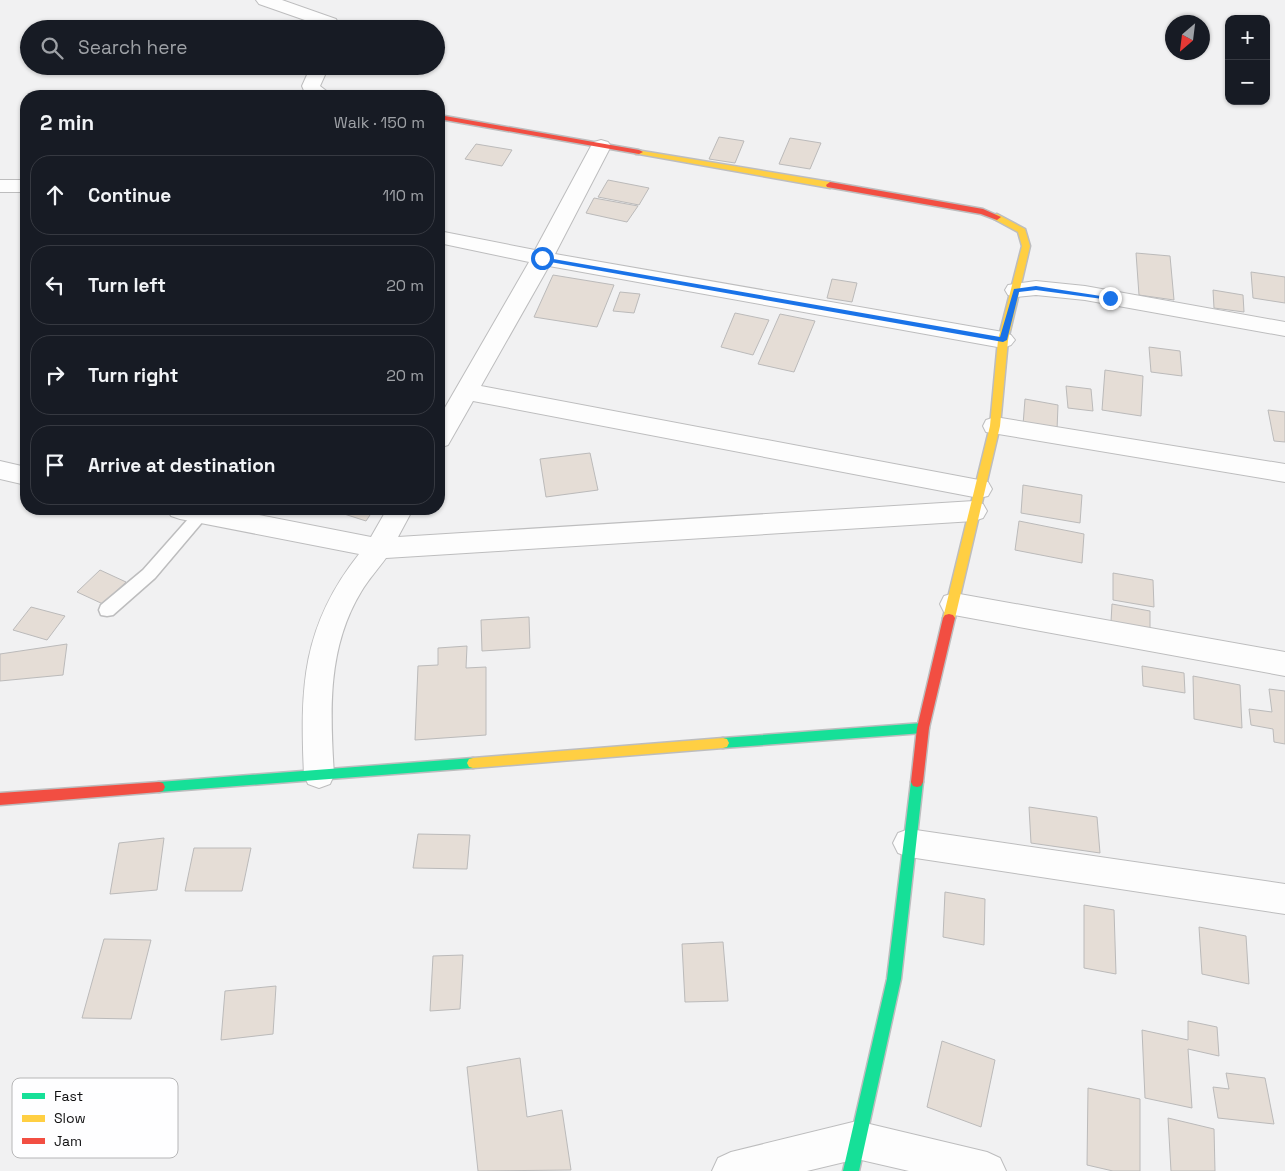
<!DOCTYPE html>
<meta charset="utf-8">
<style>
:root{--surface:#171b24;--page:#20242c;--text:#f1f3f6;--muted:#9ea1a6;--line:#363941}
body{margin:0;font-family:"Space Grotesk",sans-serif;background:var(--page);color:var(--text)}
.controls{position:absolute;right:15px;top:15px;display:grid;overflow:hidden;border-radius:10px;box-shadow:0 1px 4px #0004}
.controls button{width:45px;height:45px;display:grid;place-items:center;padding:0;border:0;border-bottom:1px solid var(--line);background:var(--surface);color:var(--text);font:25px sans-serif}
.compass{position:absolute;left:1165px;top:15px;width:45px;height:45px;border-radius:50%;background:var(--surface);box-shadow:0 1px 4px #0004;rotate:208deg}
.stop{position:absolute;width:15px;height:15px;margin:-11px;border:4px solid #1a73e8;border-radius:50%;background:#fff}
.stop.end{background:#1a73e8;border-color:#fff;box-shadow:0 1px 5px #0008}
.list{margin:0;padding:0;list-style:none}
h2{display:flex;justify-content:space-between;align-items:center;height:65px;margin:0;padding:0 20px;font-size:21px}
h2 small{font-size:16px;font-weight:400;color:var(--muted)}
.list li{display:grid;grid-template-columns:32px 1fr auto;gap:15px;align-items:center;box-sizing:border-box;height:80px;margin:0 10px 10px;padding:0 10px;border:1px solid var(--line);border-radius:20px}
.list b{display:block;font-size:19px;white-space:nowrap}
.list em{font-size:16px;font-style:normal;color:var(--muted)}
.icon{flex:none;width:28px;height:28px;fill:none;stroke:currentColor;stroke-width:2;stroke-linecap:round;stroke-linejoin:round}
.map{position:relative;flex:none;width:1285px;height:1171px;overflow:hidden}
.search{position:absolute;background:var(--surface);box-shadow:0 1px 4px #0004;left:20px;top:20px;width:425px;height:55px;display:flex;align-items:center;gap:12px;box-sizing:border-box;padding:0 18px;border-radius:28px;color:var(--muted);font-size:19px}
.panel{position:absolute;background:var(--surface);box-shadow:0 1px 4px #0004;left:20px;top:90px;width:425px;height:425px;border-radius:20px}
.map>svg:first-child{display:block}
</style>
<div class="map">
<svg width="1285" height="1171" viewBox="0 0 1285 1171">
<rect width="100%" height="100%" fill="#f1f1f2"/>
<path fill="#e5ddd6" stroke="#bbbaba" d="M 719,137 L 744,141 L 735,163 L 709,159 Z
M 790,138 L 821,143 L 810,169 L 779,164 Z
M 476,144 L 512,150 L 502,166 L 465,159 Z
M 608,180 L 649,188 L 639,205 L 598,197 Z
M 594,198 L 638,206 L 627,222 L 586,213 Z
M 1136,253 L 1170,256 L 1174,300 L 1139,295 Z
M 1251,272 L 1285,277 L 1285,303 L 1253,298 Z
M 553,275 L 614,285 L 597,327 L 534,317 Z
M 832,279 L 857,283 L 852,302 L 827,298 Z
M 1213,290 L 1243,295 L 1244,312 L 1214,308 Z
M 620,292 L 640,294 L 634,313 L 613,311 Z
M 735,313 L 769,320 L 753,355 L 721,347 Z
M 780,314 L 815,321 L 794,372 L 758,364 Z
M 1149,347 L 1180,351 L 1182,376 L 1151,372 Z
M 1105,370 L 1143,376 L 1141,416 L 1102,410 Z
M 1066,386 L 1091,389 L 1093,411 L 1068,408 Z
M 1025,399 L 1058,405 L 1057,430 L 1023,425 Z
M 1268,410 L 1285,412 L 1285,442 L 1274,441 Z
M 590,453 L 598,490 L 546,497 L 540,459 Z
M 1023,485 L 1082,495 L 1080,523 L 1021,513 Z
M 340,509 L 374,509 L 366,521 L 338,512 Z
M 1019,521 L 1084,534 L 1082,563 L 1015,550 Z
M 100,570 L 126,582 L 103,604 L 77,592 Z
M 1113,573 L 1153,580 L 1154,607 L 1113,600 Z
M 1112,604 L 1150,611 L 1150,630 L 1111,622 Z
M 31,607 L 65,616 L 47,640 L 13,630 Z
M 529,617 L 530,648 L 482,651 L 481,620 Z
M 67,644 L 63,675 L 0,681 L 0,654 Z
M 467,646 L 466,668 L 486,667 L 486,735 L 415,740 L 418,666 L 438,665 L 438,648 Z
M 1142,666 L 1184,673 L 1185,693 L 1143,686 Z
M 1193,676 L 1240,685 L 1242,728 L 1194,719 Z
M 1269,689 L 1285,691 L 1285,744 L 1274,742 L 1273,729 L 1251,725 L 1249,709 L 1272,712 Z
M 1029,807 L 1097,817 L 1100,853 L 1031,843 Z
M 418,834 L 470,835 L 467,869 L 413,868 Z
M 164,838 L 157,890 L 110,894 L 119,843 Z
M 194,848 L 251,848 L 242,891 L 185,891 Z
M 945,892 L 985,899 L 984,945 L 943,937 Z
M 1084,905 L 1114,910 L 1116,974 L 1084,968 Z
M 1199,927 L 1246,936 L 1249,984 L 1202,974 Z
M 104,939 L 151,940 L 131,1019 L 82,1018 Z
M 723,942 L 728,1001 L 685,1002 L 682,944 Z
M 463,955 L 460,1009 L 430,1011 L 433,956 Z
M 276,986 L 273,1034 L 221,1040 L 225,991 Z
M 1188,1021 L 1217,1027 L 1219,1056 L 1188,1049 L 1192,1108 L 1145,1098 L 1142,1030 L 1188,1040 Z
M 942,1041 L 995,1060 L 981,1127 L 927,1107 Z
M 520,1058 L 527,1117 L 562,1110 L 571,1170 L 478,1171 L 467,1067 Z
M 1226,1073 L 1265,1078 L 1274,1124 L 1218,1118 L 1213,1087 L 1229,1089 Z
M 1088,1088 L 1140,1099 L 1140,1171 L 1113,1171 L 1087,1165 Z
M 1168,1118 L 1214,1129 L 1215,1171 L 1171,1171 Z"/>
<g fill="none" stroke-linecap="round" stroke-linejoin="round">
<defs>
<path id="lane" d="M 197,509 L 207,509 L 210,513 L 155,578 L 113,615 L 107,616 L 101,615 L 99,610 L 101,605 L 143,570 Z"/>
<path id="street" d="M 256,0 L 282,0 L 336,19 L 341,29 L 323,29 L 322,26 L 259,4 Z
M 311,66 L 329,66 L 320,86 L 333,96 L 306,95 L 302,86 Z
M 601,140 L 608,142 L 611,146 L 555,254 L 1003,332 L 1011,335 L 1015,340 L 1011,345 L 1003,348 L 549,266 L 481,386 L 979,480 L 988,482 L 992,489 L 988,496 L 979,498 L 473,401 L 448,445 L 439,448 L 439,418 L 529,262 L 439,243 L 439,231 L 535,250 L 591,146 L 594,142 Z
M 0,180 L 26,180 L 26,192 L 0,192 Z
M 1036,281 L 1085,286 L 1285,322 L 1285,336 L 1085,300 L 1036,295 L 1016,297 L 1008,295 L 1005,290 L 1008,285 Z
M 995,417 L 1285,464 L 1285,482 L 986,432 L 983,426 L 986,420 Z
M 0,461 L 26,467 L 26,485 L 0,479 Z
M 974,501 L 983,504 L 987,511 L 983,518 L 974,521 L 386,558 C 378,569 368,580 361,592 C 327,648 330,712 334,775 L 330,784 L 319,788 L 308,784 L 304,775 C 300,687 302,626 359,554 L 180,519 L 171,516 L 167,509 L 228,509 L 371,537 L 387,509 L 413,509 L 398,537 Z
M 954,593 L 1285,652 L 1285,676 L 954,615 L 944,612 L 940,604 L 944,596 Z
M 909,829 L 1285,884 L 1285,914 L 909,857 L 898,853 L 893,843 L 898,833 Z
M 857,1121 L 987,1152 L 1000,1158 L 1006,1171 L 909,1171 L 857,1159 L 807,1171 L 712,1171 L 718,1158 L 731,1152 Z"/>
<path id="fast" d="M 923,723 L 927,724 L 929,728 L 927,732 L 923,733 L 723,748 L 719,747 L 717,743 L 719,739 L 723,738 Z
M 473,758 L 477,759 L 479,763 L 477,767 L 473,768 L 159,792 L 155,791 L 153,787 L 155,783 L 159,782 Z
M 917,777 L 921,778 L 923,782 L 901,979 L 859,1171 L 843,1171 L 887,979 L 911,782 L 913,778 Z"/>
<path id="slow" d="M 636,150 L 830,182 L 834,185 L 830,188 L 639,154 L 636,154 Z
M 997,214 L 1025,229 L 1030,246 L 1008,340 L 1000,426 L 955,618 L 953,621 L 945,621 L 943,618 L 990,426 L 998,340 L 1022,246 L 1018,232 L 994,219 L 994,215 Z
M 723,738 L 727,739 L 729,743 L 727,747 L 723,748 L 473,768 L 469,767 L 467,763 L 469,759 L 473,758 Z"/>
<path id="jam" d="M 439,115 L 639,150 L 643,152 L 639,154 L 439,119 Z
M 830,182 L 983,209 L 1001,217 L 997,220 L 981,214 L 827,187 L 826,185 Z
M 949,614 L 953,615 L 955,618 L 929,728 L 923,782 L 921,786 L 917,787 L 913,786 L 911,782 L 917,728 L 943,618 L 945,615 Z
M 159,782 L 163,783 L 165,787 L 163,791 L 159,792 L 0,805 L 0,793 Z"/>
</defs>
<use href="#lane" stroke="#bdbdbe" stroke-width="3"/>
<use href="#street" stroke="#bdbdbe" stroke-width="2"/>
<use href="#fast" stroke="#bdbdbe" stroke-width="3"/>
<use href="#slow" stroke="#bdbdbe" stroke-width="3"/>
<use href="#jam" stroke="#bdbdbe" stroke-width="3"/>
<use href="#lane" fill="#fdfdfd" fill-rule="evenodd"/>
<use href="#street" fill="#fdfdfd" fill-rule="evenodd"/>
<use href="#fast" fill="#16e098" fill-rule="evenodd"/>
<use href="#slow" fill="#ffcf43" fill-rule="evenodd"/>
<use href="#jam" fill="#f24e42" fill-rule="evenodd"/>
</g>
<path fill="#1a73e8" d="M 542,257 L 1000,337 L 1014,289 L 1036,286 L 1114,298 L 1110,300 L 1036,290 L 1019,292 L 1007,340 L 1003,342 L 539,260 Z"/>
<rect x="12" y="1078" width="166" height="80" rx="8" fill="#fefeff" stroke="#b6b6b7" stroke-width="1"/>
<rect x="22" y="1093" width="23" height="6" fill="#16e098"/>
<rect x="22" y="1115" width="23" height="7" fill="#ffcf43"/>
<rect x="22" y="1138" width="23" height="6" fill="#f24e42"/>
<g font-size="14" fill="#0f0f10">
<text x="54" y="1101">Fast</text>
<text x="54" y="1123">Slow</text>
<text x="54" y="1146">Jam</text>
</g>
</svg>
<div class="controls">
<button>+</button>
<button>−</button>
</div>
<svg class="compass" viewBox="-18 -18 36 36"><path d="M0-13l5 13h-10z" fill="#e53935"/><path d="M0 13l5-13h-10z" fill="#9ea1a6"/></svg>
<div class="stop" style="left:542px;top:258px"></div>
<div class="stop end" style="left:1110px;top:298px"></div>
<div class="search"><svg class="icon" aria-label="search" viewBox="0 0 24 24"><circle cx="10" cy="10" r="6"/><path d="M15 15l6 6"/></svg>Search here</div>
<section class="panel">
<h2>2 min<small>Walk · 150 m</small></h2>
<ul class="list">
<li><svg class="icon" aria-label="ahead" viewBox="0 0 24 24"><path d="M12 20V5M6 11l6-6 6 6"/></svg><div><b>Continue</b></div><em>110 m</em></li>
<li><svg class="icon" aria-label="left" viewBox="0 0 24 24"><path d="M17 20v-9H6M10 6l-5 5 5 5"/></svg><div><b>Turn left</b></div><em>20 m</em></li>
<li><svg class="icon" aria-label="right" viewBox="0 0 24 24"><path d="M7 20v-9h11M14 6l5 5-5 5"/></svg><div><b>Turn right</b></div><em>20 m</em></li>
<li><svg class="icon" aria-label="arrive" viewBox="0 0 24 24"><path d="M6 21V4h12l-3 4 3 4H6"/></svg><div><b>Arrive at destination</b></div></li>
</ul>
</section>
</div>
